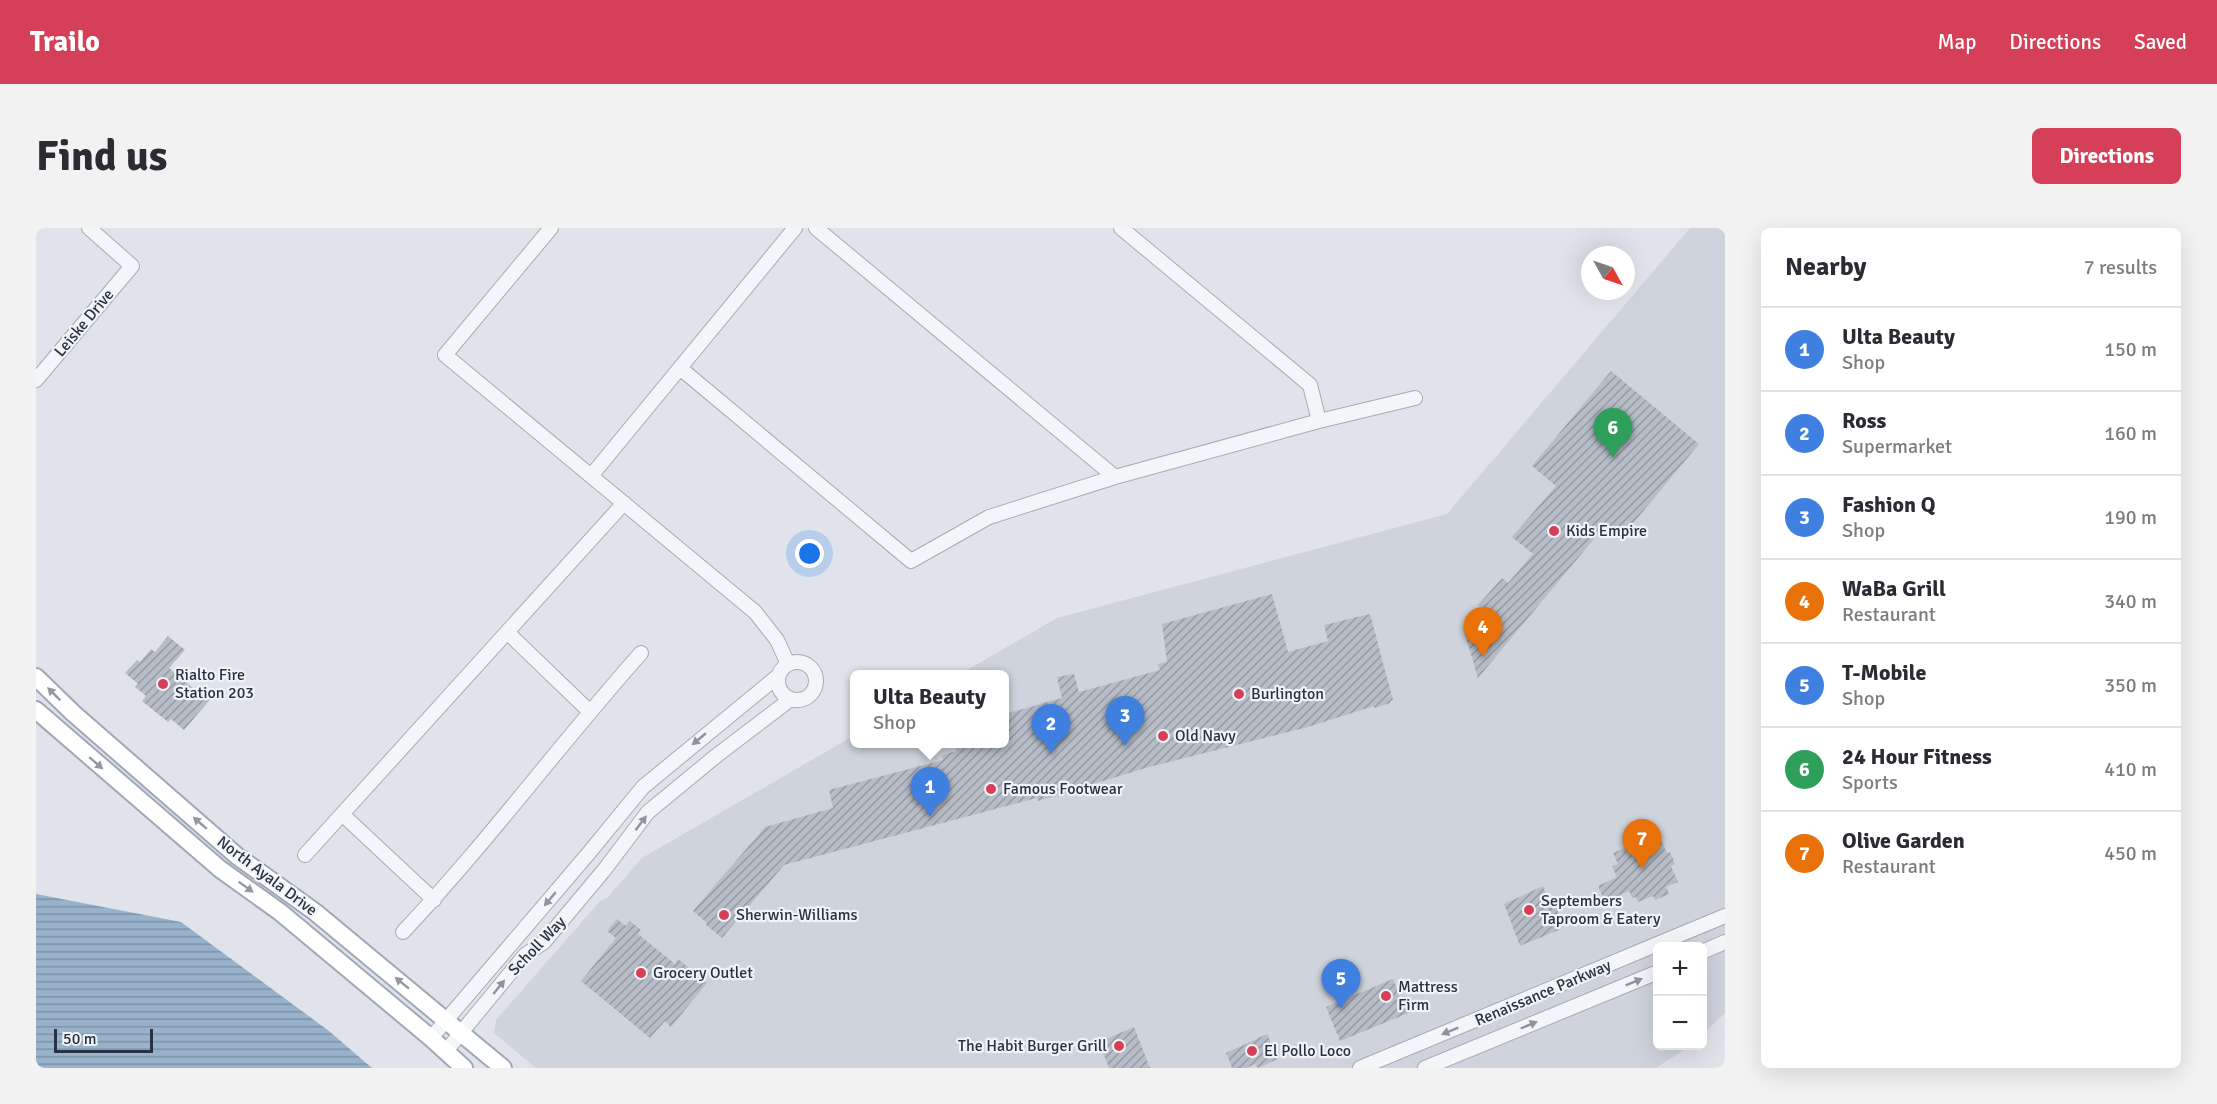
<!DOCTYPE html>
<meta charset="utf-8">
<style>
:root{--surface:#fff;--page:#f2f2f3;--text:#2b2b33;--muted:#7c7c81;--line:#e1e1e2;--accent:#d53f57}
body{margin:0;font-family:Signika,sans-serif;background:var(--page);color:var(--text)}
.controls{position:absolute;right:18px;bottom:18px;display:grid;overflow:hidden;border-radius:9px;box-shadow:0 6px 24px #0002}
.controls button{width:54px;height:54px;display:grid;place-items:center;padding:0;border:0;border-bottom:2px solid var(--line);background:var(--surface);color:var(--text);font:30px sans-serif}
.compass{position:absolute;left:1545px;top:18px;width:54px;height:54px;border-radius:50%;background:var(--surface);box-shadow:0 6px 24px #0002;rotate:130deg}
.scale{position:absolute;left:18px;bottom:15px;width:99px;box-sizing:border-box;padding-left:6px;border:3px solid #283242;border-top:0;font-size:16px;line-height:21px;white-space:nowrap;color:#283242;-webkit-text-stroke:4px #f0f3f7;paint-order:stroke}
.you{position:absolute;left:774px;top:326px;width:21px;height:21px;margin:-15px;border:4px solid #fff;border-radius:50%;background:#1a73e8;box-shadow:0 0 0 9px #1a73e833}
.badge{display:grid;place-items:center;width:39px;height:39px;border-radius:50%;background:var(--accent);color:#fff;font-size:20px;font-weight:700}
.pin{position:absolute;translate:-50% -50px;filter:drop-shadow(0 2px 3px #0008)}
.pin::after{content:'';position:absolute;top:32px;width:21px;height:18px;background:inherit;clip-path:polygon(0 0,100% 0,50% 100%)}
.popup{position:absolute;left:814px;top:442px;width:159px;height:78px;box-sizing:border-box;display:grid;place-content:center;border-radius:9px;background:var(--surface);filter:drop-shadow(0 2px 4px #0005);font-size:20px;white-space:nowrap;color:var(--muted)}
.popup b{font-size:22px;color:var(--text)}
.popup::after{content:'';position:absolute;left:50%;top:100%;margin-left:-12px;border:12px solid transparent;border-top-color:var(--surface)}
.list{margin:0;padding:0;list-style:none}
h2{display:flex;justify-content:space-between;align-items:center;height:78px;margin:0;padding:0 24px;font-size:26px}
h2 small{font-size:20px;font-weight:400;color:var(--muted)}
.list li{display:grid;grid-template-columns:39px 1fr auto;gap:18px;align-items:center;box-sizing:border-box;height:84px;padding:0 24px;border-top:2px solid var(--line)}
.list b{display:block;font-size:22px;white-space:nowrap}
.list p{margin:0;font-size:20px;white-space:nowrap;color:var(--muted)}
.list em{font-size:20px;font-style:normal;color:var(--muted)}
.map{position:relative;flex:none;width:1689px;height:840px;overflow:hidden;border-radius:9px}
header{display:flex;align-items:center;gap:36px;box-sizing:border-box;height:84px;padding:0 30px;background:var(--accent);color:#fff}
header strong{font-size:28px}
nav{display:flex;gap:33px;margin-inline-start:auto;font-size:21px}
.intro{display:flex;align-items:center;justify-content:space-between;box-sizing:border-box;height:144px;padding:0 36px}
h1{margin:0;font-size:42px}
.button{padding:15px 27px;border-radius:9px;background:var(--accent);color:#fff;font-size:21px;font-weight:700}
main{display:flex;gap:36px;padding:0 36px}
aside{flex:1;background:var(--surface);border-radius:9px;box-shadow:0 6px 24px #0002}
.map>svg:first-child{display:block}
</style>
<header>
<strong>Trailo</strong>
<nav><a>Map</a><a>Directions</a><a>Saved</a></nav>
</header>
<div class="intro"><h1>Find us</h1><a class="button">Directions</a></div>
<main>
<div class="map">
<svg width="1689" height="840" viewBox="0 0 1689 840">
<defs>
<pattern id="water-rules" width="6" height="5" patternUnits="userSpaceOnUse" patternTransform="scale(1.5)"><rect width="6" height="5" fill="#99b2cc"/><path d="M0 2.5h6" fill="none" stroke="#7d91a7"/></pattern>
<pattern id="building-hatch" width="6" height="6" patternUnits="userSpaceOnUse" patternTransform="scale(1.5)"><rect width="6" height="6" fill="#b7bdc7"/><path d="M-1 1l2-2M0 6l6-6M5 7l2-2" fill="none" stroke="#959aa3"/></pattern>
</defs>
<rect width="100%" height="100%" fill="#e0e4ea"/>
<path fill="#ced3dc" d="M 1654,0 L 1689,0 L 1689,785 L 1667,806 L 1666,718 L 1622,718 L 1622,818 L 1654,818 L 1651,820 L 1620,840 L 500,840 L 458,805 L 460,792 L 564,673 L 571,670 L 606,630 L 819,507 L 819,516 L 969,516 L 969,446 L 924,446 L 1021,390 L 1411,286 Z"/>
<path fill="url(#water-rules)" d="M 0,666 L 145,694 L 293,803 L 336,840 L 0,840 Z"/>
<path fill="url(#building-hatch)" d="M 1575,143 L 1663,216 L 1584,311 L 1568,299 L 1442,450 L 1428,403 L 1447,380 L 1442,377 L 1466,350 L 1472,355 L 1497,326 L 1476,309 L 1520,258 L 1496,238 Z
M 1236,366 L 1252,424 L 1292,413 L 1288,397 L 1334,386 L 1357,472 L 1354,473 L 1354,475 L 1338,480 L 1338,478 L 1272,499 L 1113,539 L 1002,573 L 1001,570 L 748,637 L 686,710 L 670,697 L 671,695 L 657,683 L 729,599 L 797,580 L 793,562 L 907,532 L 906,527 L 921,523 L 919,516 L 969,516 L 969,486 L 1026,470 L 1021,449 L 1038,446 L 1043,464 L 1124,442 L 1122,436 L 1131,434 L 1126,396 Z
M 132,408 L 149,422 L 133,440 L 158,461 L 162,462 L 167,457 L 178,467 L 148,502 L 135,491 L 132,494 L 106,473 L 110,468 L 99,459 L 102,456 L 89,445 L 101,432 L 104,434 L 115,421 L 119,424 Z
M 1617,610 L 1618,613 L 1624,610 L 1631,625 L 1634,624 L 1639,636 L 1635,638 L 1642,654 L 1630,659 L 1633,666 L 1619,672 L 1617,668 L 1602,674 L 1600,669 L 1596,670 L 1593,663 L 1569,674 L 1562,658 L 1581,649 L 1576,638 L 1582,636 L 1577,625 L 1607,612 L 1608,614 Z
M 1507,658 L 1513,674 L 1517,672 L 1526,693 L 1520,695 L 1523,702 L 1484,718 L 1468,676 Z
M 581,691 L 590,698 L 594,693 L 605,702 L 602,706 L 639,736 L 642,731 L 671,755 L 635,799 L 629,793 L 614,810 L 545,753 L 580,710 L 571,703 Z
M 1357,751 L 1364,770 L 1369,768 L 1375,784 L 1304,813 L 1290,779 Z
M 1098,799 L 1114,840 L 1073,840 L 1063,814 Z
M 1231,806 L 1242,831 L 1222,840 L 1219,836 L 1210,840 L 1196,840 L 1190,825 Z"/>
<g fill="none" stroke-linecap="round" stroke-linejoin="round">
<defs>
<path id="minor" d="M 515,0 L 409,127 L 719,384 L 741,412 L 752,436
M 780,0 L 1079,249
M 1085,0 L 1274,157 L 1283,193
M 644,140 L 875,333 L 953,289 L 1079,249 L 1283,193 L 1379,170
M 0,152 L 96,38 L 53,0
M 555,248 L 759,0
M 471,404 L 553,483
M742 453a19 19 0 1 1 38 0a19 19 0 1 1-38 0Z
M 306,586 L 398,672
M 269,627 L 588,275
M 367,704 C 451,615 524,516 605,425
M 1666,724 L 1689,714
M 395,810 L 552,626 L 607,559 L 742,448
M 410,823 L 489,727 L 508,714 L 569,641 L 612,584 L 680,528 L 755,471
M 1324,840 L 1689,688
M 1389,840 L 1622,744"/>
<path id="major" d="M 0,449 L 37,485 L 201,628 L 279,684 L 467,840
M 0,482 L 184,641 L 244,684 L 395,810 L 428,840"/>
</defs>
<use href="#minor" stroke="#a5abb4" stroke-width="16"/>
<use href="#major" stroke="#9fa8b6" stroke-width="20"/>
<use href="#minor" stroke="#f3f5f8" stroke-width="14"/>
<use href="#major" stroke="#fff" stroke-width="16"/>
</g>
<defs><path id="oneway-solid" d="M-6-.8H1V-3.2L6.5 0L1 3.2V.8H-6Z" transform="scale(1.5)"/></defs>
<g fill="#9498a0">
<use href="#oneway-solid" transform="translate(18 466) rotate(-135)"/>
<use href="#oneway-solid" transform="translate(60 535) rotate(41)"/>
<use href="#oneway-solid" transform="translate(164 595) rotate(-139)"/>
<use href="#oneway-solid" transform="translate(210 659) rotate(36)"/>
<use href="#oneway-solid" transform="translate(366 755) rotate(-141)"/>
</g>
<g fill="#8e949d">
<use href="#oneway-solid" transform="translate(663 511) rotate(140)"/>
<use href="#oneway-solid" transform="translate(605 595) rotate(-53)"/>
<use href="#oneway-solid" transform="translate(514 671) rotate(130)"/>
<use href="#oneway-solid" transform="translate(1598 754) rotate(-22)"/>
<use href="#oneway-solid" transform="translate(463 759) rotate(-51)"/>
<use href="#oneway-solid" transform="translate(1493 797) rotate(-23)"/>
<use href="#oneway-solid" transform="translate(1414 803) rotate(158)"/>
</g>
<g fill="#d53f57" stroke="#f0f3f7" stroke-width="2">
<circle cx="1518" cy="303" r="6"/>
<circle cx="127" cy="456" r="6"/>
<circle cx="1203" cy="466" r="6"/>
<circle cx="1127" cy="508" r="6"/>
<circle cx="955" cy="561" r="6"/>
<circle cx="1493" cy="682" r="6"/>
<circle cx="688" cy="687" r="6"/>
<circle cx="605" cy="745" r="6"/>
<circle cx="1350" cy="768" r="6"/>
<circle cx="1083" cy="818" r="6"/>
<circle cx="1216" cy="823" r="6"/>
</g>
<g text-anchor="middle" dominant-baseline="central" stroke-width="4.5" stroke-linejoin="round" paint-order="stroke">
<g font-size="16" fill="#283242" stroke="#f0f3f7">
<text transform="translate(48 95) rotate(-50)">Leiske Drive</text>
<text transform="translate(231 648) rotate(37)">North Ayala Drive</text>
<text transform="translate(501 718) rotate(-46)">Scholl Way</text>
<text transform="translate(1507 765) rotate(-23)">Renaissance Parkway</text>
</g>
<g font-size="16" fill="#283242" stroke="#f0f3f7" text-anchor="start">
<text x="1530" y="303">Kids Empire</text>
<text x="139" y="447">Rialto Fire<tspan x="139" dy="18">Station 203</tspan></text>
<text x="1215" y="466">Burlington</text>
<text x="1139" y="508">Old Navy</text>
<text x="967" y="561">Famous Footwear</text>
<text x="1505" y="673">Septembers<tspan x="1505" dy="18">Taproom &amp; Eatery</tspan></text>
<text x="700" y="687">Sherwin-Williams</text>
<text x="617" y="745">Grocery Outlet</text>
<text x="1362" y="759">Mattress<tspan x="1362" dy="18">Firm</tspan></text>
<text x="1071" y="818" text-anchor="end">The Habit Burger Grill</text>
<text x="1228" y="823">El Pollo Loco</text>
</g>
</g>
</svg>
<div class="controls">
<button>+</button>
<button>−</button>
</div>
<svg class="compass" viewBox="-18 -18 36 36"><path d="M0-13l5 13h-10z" fill="#e53935"/><path d="M0 13l5-13h-10z" fill="#7c7c81"/></svg>
<div class="scale">50 m</div>
<div class="you"></div>
<div class="pin badge" style="left:894px;top:589px;background:#3f7fe0">1</div>
<div class="popup"><b>Ulta Beauty</b>Shop</div>
<div class="pin badge" style="left:1015px;top:526px;background:#3f7fe0">2</div>
<div class="pin badge" style="left:1089px;top:518px;background:#3f7fe0">3</div>
<div class="pin badge" style="left:1447px;top:429px;background:#e8710a">4</div>
<div class="pin badge" style="left:1305px;top:781px;background:#3f7fe0">5</div>
<div class="pin badge" style="left:1577px;top:230px;background:#2e9e5b">6</div>
<div class="pin badge" style="left:1606px;top:641px;background:#e8710a">7</div>
</div>
<aside>
<h2>Nearby<small>7 results</small></h2>
<ul class="list">
<li><span class="badge" style="background:#3f7fe0">1</span><div><b>Ulta Beauty</b><p>Shop</p></div><em>150 m</em></li>
<li><span class="badge" style="background:#3f7fe0">2</span><div><b>Ross</b><p>Supermarket</p></div><em>160 m</em></li>
<li><span class="badge" style="background:#3f7fe0">3</span><div><b>Fashion Q</b><p>Shop</p></div><em>190 m</em></li>
<li><span class="badge" style="background:#e8710a">4</span><div><b>WaBa Grill</b><p>Restaurant</p></div><em>340 m</em></li>
<li><span class="badge" style="background:#3f7fe0">5</span><div><b>T-Mobile</b><p>Shop</p></div><em>350 m</em></li>
<li><span class="badge" style="background:#2e9e5b">6</span><div><b>24 Hour Fitness</b><p>Sports</p></div><em>410 m</em></li>
<li><span class="badge" style="background:#e8710a">7</span><div><b>Olive Garden</b><p>Restaurant</p></div><em>450 m</em></li>
</ul>
</aside>
</main>
